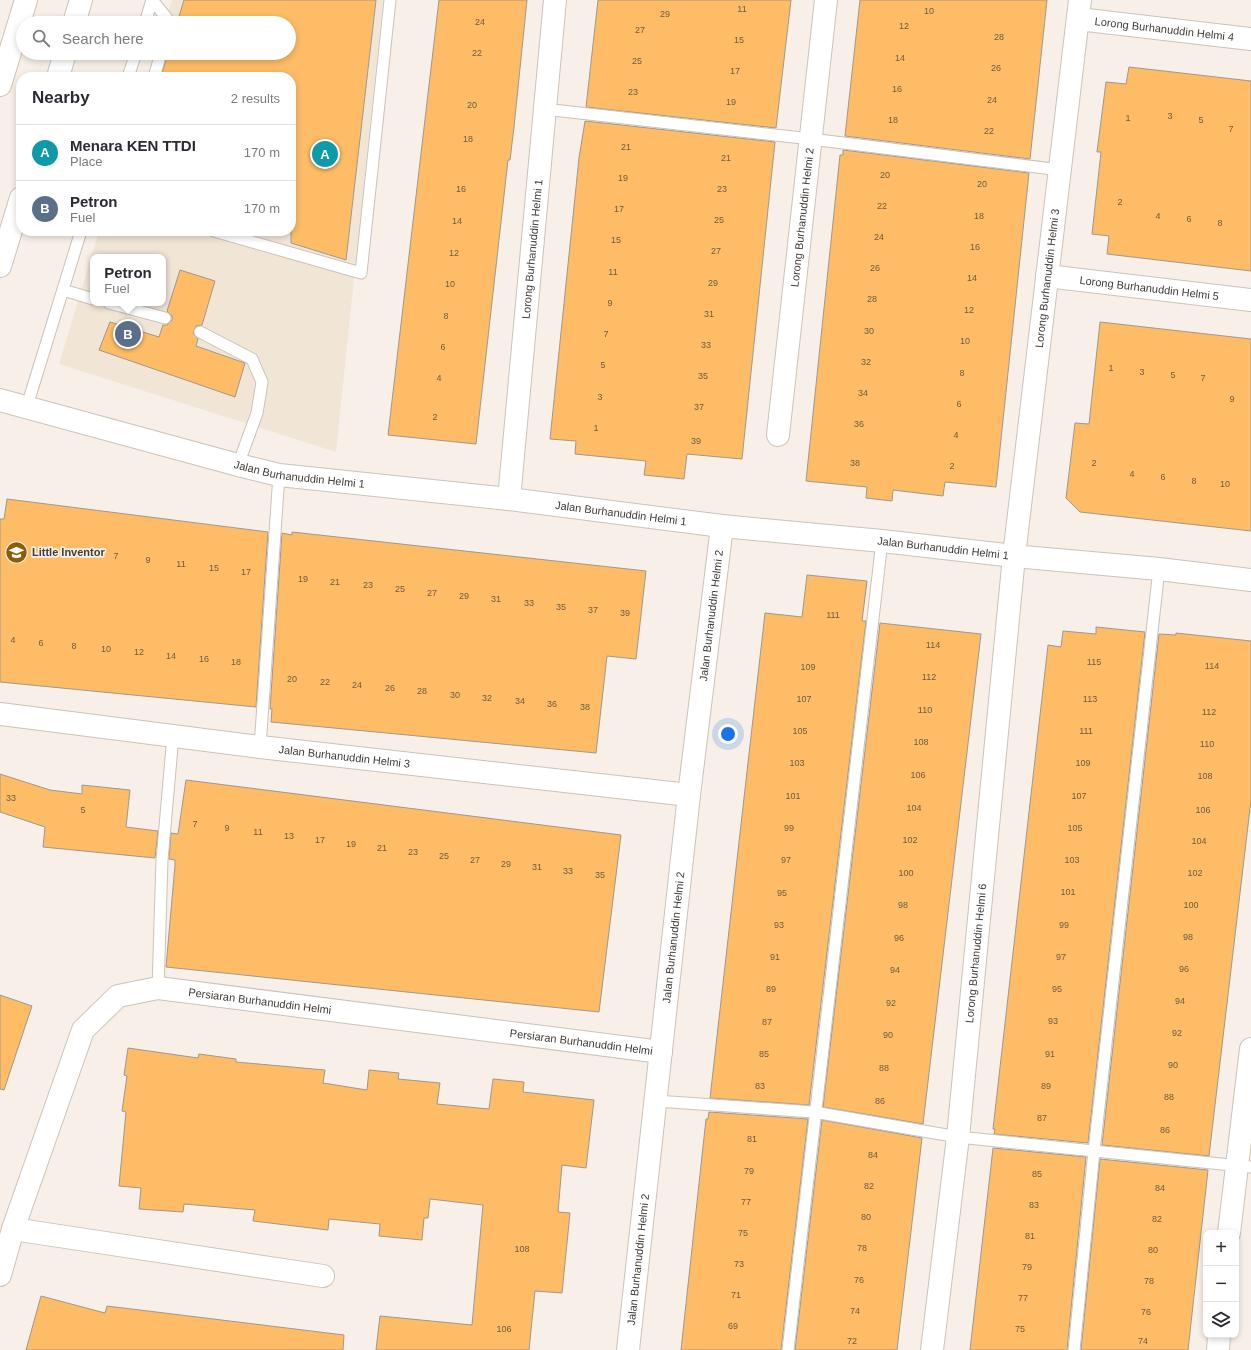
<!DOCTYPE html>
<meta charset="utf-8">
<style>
:root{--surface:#fff;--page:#f2f2f3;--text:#2b2b33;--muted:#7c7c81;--line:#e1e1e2;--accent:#ea580c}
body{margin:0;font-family:Helvetica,sans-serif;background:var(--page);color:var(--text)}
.controls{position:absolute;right:12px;bottom:12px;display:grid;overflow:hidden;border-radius:8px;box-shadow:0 2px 6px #0003}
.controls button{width:36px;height:36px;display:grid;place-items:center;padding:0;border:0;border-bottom:1px solid var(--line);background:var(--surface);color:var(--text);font:20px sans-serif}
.you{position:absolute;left:728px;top:734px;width:14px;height:14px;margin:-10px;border:3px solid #fff;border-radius:50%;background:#1a73e8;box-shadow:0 0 0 6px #1a73e833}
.badge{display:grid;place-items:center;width:26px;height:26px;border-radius:50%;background:var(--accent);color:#fff;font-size:13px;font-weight:700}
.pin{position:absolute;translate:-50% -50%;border:2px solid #fff;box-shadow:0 1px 4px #0006}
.popup{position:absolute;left:90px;top:254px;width:76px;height:52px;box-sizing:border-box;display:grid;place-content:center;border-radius:8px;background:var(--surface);filter:drop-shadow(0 1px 3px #0005);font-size:13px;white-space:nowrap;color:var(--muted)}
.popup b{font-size:15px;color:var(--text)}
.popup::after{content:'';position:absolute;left:50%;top:100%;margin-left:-8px;border:8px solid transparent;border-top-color:var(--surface)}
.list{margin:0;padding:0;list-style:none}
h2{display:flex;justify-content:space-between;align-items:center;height:52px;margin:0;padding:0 16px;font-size:17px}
h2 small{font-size:13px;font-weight:400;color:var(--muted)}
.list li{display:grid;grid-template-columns:26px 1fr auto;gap:12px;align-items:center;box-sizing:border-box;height:56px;padding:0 16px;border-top:1px solid var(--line)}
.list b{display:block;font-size:15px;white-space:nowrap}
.list p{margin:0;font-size:13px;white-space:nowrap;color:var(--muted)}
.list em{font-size:13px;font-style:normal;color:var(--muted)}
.icon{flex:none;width:22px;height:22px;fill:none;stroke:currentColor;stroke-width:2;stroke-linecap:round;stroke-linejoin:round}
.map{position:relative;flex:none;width:1251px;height:1350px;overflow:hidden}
.search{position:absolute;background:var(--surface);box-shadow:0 2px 6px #0003;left:16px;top:16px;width:280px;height:44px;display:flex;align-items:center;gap:10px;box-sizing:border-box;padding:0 14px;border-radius:22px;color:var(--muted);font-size:15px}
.panel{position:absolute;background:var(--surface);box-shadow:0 2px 6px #0003;left:16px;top:72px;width:280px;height:164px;border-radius:16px}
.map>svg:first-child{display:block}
</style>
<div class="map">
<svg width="1251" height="1350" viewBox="0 0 1251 1350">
<rect width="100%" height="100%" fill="#f8f0e8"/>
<path fill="#f1e5d6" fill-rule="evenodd" d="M 172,0 L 383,0 L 336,452 L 59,364 L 99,231 L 291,231 L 291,77 L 148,77 L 155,53 L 289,53 L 289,23 L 165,23 ZM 93,257 L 163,257 L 163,303 L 93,303 Z"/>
<path fill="#fdbc65" stroke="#9e9890" d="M 184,0 L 376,0 L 346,260 L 291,243 L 291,77 L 161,77 L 168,53 L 289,53 L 289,23 L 177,23 Z
M 439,0 L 527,0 L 514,127 L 510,160 L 508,160 L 476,444 L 388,435 Z
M 598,0 L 791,0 L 776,128 L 586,107 Z
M 860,0 L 1047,0 L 1030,159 L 845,136 Z
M 1129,67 L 1251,81 L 1251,271 L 1107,254 L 1109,236 L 1092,234 L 1101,152 L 1097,152 L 1106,82 L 1126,84 Z
M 585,121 L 775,142 L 742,459 L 687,454 L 684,479 L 644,475 L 646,461 L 575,454 L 576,441 L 550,439 L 579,158 Z
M 843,150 L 1029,173 L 996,487 L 945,482 L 943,496 L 893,490 L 892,501 L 866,498 L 867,487 L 806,481 L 840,155 L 843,155 Z
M 180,270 L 215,281 L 202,325 L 196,326 L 193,333 L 198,339 L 196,346 L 245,363 L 235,397 L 99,350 L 110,322 L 159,337 L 163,325 L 167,325 L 172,320 L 172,316 L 167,311 Z
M 1100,322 L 1251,339 L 1251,531 L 1080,512 L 1066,498 L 1075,423 L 1089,424 Z
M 7,499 L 268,532 L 256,707 L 0,682 L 0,519 L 4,519 Z
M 292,532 L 646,571 L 636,659 L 607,656 L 596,753 L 271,722 L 272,709 L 270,709 L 282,533 L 292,535 Z
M 807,575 L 867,581 L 862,621 L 866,621 L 809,1105 L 710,1098 L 765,613 L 802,617 Z
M 880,623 L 981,634 L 923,1124 L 823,1107 Z
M 1096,627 L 1145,632 L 1088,1143 L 994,1134 L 995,1129 L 993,1129 L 1048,645 L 1061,647 L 1063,631 L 1096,634 Z
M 1176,633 L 1251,641 L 1251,800 L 1209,1156 L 1102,1145 L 1159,634 L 1176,635 Z
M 0,774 L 50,790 L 82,794 L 82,785 L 130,790 L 126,827 L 158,831 L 155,858 L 43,847 L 45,827 L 0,812 Z
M 186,780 L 621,835 L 599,1012 L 166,967 L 175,865 L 175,860 L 169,859 L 171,833 L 178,834 Z
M 0,995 L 32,1006 L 4,1090 L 0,1089 Z
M 128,1048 L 198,1058 L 199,1054 L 236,1059 L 236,1062 L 325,1070 L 323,1083 L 367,1090 L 369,1070 L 399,1073 L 398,1079 L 440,1083 L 437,1104 L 489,1109 L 493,1079 L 524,1082 L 523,1092 L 594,1100 L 586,1168 L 562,1165 L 558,1212 L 570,1213 L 562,1293 L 535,1291 L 529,1350 L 376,1350 L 380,1316 L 472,1325 L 483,1205 L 430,1199 L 428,1218 L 424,1218 L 422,1240 L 379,1236 L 380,1224 L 329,1219 L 328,1230 L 253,1221 L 255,1210 L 184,1204 L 183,1212 L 139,1209 L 141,1188 L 119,1186 L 126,1112 L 122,1111 L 127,1076 L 124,1075 Z
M 709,1112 L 808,1119 L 781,1350 L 681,1350 L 706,1119 L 708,1119 Z
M 822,1120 L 922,1138 L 897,1350 L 795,1350 Z
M 993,1148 L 1086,1157 L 1067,1350 L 970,1350 Z
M 1100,1159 L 1208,1170 L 1188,1350 L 1081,1350 Z
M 41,1296 L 105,1313 L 107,1306 L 344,1335 L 343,1350 L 26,1350 Z"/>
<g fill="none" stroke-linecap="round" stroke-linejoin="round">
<defs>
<path id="service" d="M 152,0 L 166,17 L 168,23
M 145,23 L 152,0
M 128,77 L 136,53
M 154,77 L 161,53
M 544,109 L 811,139 L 1061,170
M 214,231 L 361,273 L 390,0
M 63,290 L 93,299
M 109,303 L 165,318
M 200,332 L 252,359 L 262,382 L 257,413 L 238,465
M 27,406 L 81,231
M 260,747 L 279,475
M 158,988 L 162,860 L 173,736
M 656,1101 L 814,1112 L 958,1137 L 1251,1167
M 788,1350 L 882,541
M 1074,1350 L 1094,1151 L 1159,569"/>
<g id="minor">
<path id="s1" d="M 1078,19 L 1251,39"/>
<path id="s2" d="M 1047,276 L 1251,300"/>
<path id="s3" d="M 0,400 L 238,465 L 279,475 L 509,499 L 722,526 L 882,541 L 1014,556 L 1159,569 L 1251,580"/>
<path id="s4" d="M 778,435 L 826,0"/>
<path id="s5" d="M 509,499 L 555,0"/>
<path id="s6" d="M 0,714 L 260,747 L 689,795"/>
<path d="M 13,1229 L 323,1276"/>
<path d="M 1229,1233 L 1251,1049"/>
<path id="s7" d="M 0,1275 L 13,1229 L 83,1030 L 118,996 L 158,988 L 661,1052"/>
<path id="s8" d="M 628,1350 L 689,795 L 722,526"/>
<path id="s9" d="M 932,1350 L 958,1137 L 1014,556 L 1080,0"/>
<path d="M 1218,1350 L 1219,1335"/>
</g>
<path id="secondary" d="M 74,23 L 81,0
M 58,77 L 65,53
M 0,85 L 26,0
M 0,266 L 21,198"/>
</defs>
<use href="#service" stroke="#cac3ba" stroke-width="13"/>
<use href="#minor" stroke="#cac3ba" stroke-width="24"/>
<use href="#secondary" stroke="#cac3ba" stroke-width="24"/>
<use href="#service" stroke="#fff" stroke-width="11"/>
<use href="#minor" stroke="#fff" stroke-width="22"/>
<use href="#secondary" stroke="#fff" stroke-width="22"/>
</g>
<defs>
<symbol id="school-disc" viewBox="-11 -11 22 22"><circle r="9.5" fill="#8d5c06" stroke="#f8f0e8"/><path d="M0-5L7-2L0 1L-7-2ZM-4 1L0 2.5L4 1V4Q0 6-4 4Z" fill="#fff"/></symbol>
</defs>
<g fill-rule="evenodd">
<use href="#school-disc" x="4" y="540" width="25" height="25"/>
</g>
<g text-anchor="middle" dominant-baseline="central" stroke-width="3.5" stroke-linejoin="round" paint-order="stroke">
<g font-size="9" fill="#6e5c44">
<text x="742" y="9">11</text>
<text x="929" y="11">10</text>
<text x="665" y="14">29</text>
<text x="480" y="22">24</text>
<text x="904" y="26">12</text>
<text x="640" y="30">27</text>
<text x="999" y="37">28</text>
<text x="739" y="40">15</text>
<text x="477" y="53">22</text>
<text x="900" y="58">14</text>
<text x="637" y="61">25</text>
<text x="996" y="68">26</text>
<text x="735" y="71">17</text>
<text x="897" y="89">16</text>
<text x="633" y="92">23</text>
<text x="992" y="100">24</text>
<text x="731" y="102">19</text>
<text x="472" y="105">20</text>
<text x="1170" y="116">3</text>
<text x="1128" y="118">1</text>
<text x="893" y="120">18</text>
<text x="1201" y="120">5</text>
<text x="1231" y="129">7</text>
<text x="989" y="131">22</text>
<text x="468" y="139">18</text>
<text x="626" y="147">21</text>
<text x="726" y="158">21</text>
<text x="885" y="175">20</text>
<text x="623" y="178">19</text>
<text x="982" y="184">20</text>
<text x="461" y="189">16</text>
<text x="722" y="189">23</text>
<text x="1120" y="202">2</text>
<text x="882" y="206">22</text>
<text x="619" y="209">17</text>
<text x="979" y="216">18</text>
<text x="1158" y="216">4</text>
<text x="1189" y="219">6</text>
<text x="719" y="220">25</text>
<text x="457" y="221">14</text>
<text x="1220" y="223">8</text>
<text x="879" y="237">24</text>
<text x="616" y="240">15</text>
<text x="975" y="247">16</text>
<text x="716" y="251">27</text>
<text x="454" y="253">12</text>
<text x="875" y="268">26</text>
<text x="613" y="272">11</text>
<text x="972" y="278">14</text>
<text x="713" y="283">29</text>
<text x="450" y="284">10</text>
<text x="872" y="299">28</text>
<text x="610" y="303">9</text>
<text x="969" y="310">12</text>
<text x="709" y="314">31</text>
<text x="446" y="316">8</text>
<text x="869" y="331">30</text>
<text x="606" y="334">7</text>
<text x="965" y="341">10</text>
<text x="706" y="345">33</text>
<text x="443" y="347">6</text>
<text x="866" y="362">32</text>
<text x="603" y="365">5</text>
<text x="1111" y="368">1</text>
<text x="1142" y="372">3</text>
<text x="962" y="373">8</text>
<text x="1173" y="375">5</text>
<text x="703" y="376">35</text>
<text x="439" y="378">4</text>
<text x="1203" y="378">7</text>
<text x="863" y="393">34</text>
<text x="600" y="397">3</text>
<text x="1232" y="399">9</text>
<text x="959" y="404">6</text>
<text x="699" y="407">37</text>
<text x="435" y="417">2</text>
<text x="859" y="424">36</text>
<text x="596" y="428">1</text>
<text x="956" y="435">4</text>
<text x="696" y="441">39</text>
<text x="855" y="463">38</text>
<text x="1094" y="463">2</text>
<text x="952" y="466">2</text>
<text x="1132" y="474">4</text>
<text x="1163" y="477">6</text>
<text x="1194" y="481">8</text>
<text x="1225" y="484">10</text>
<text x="116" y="556">7</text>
<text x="148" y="560">9</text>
<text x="181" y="564">11</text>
<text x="214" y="568">15</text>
<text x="246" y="572">17</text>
<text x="303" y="579">19</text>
<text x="335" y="582">21</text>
<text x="368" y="585">23</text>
<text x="400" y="589">25</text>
<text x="432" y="593">27</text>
<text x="464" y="596">29</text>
<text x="496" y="599">31</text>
<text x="529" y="603">33</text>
<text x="561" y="607">35</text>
<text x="593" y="610">37</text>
<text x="625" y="613">39</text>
<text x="833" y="615">111</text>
<text x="13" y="640">4</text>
<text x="41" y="643">6</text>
<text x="933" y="645">114</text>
<text x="74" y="646">8</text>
<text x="106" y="649">10</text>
<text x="139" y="652">12</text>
<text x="171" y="656">14</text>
<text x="204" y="659">16</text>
<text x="236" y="662">18</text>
<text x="1094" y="662">115</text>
<text x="1212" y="666">114</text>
<text x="808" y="667">109</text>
<text x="929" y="677">112</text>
<text x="292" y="679">20</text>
<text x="325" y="682">22</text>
<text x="357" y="685">24</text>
<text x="390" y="688">26</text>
<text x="422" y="691">28</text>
<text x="455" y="695">30</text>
<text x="487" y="698">32</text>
<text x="804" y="699">107</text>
<text x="1090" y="699">113</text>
<text x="520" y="701">34</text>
<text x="552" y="704">36</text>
<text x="585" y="707">38</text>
<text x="925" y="710">110</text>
<text x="1209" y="712">112</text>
<text x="800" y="731">105</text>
<text x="1086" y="731">111</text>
<text x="921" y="742">108</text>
<text x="1207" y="744">110</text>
<text x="797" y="763">103</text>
<text x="1083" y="763">109</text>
<text x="918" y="775">106</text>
<text x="1205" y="776">108</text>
<text x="793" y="796">101</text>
<text x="1079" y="796">107</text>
<text x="11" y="798">33</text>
<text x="914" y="808">104</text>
<text x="83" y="810">5</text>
<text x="1203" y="810">106</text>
<text x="195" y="824">7</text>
<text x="227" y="828">9</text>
<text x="789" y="828">99</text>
<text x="1075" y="828">105</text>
<text x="258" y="832">11</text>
<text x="289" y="836">13</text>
<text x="320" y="840">17</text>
<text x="910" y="840">102</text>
<text x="1199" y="841">104</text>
<text x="351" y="844">19</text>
<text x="382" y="848">21</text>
<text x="413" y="852">23</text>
<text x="444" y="856">25</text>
<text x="475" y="860">27</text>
<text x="786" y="860">97</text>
<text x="1072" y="860">103</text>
<text x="506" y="864">29</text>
<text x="537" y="867">31</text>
<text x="568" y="871">33</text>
<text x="906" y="873">100</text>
<text x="1195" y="873">102</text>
<text x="600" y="875">35</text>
<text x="1068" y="892">101</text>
<text x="782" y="893">95</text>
<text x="903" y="905">98</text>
<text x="1191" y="905">100</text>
<text x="779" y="925">93</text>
<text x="1064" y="925">99</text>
<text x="1188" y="937">98</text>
<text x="899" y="938">96</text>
<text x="775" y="957">91</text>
<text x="1061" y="957">97</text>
<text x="1184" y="969">96</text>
<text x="895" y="970">94</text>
<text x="771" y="989">89</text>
<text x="1057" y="989">95</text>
<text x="1180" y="1001">94</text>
<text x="891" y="1003">92</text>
<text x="1053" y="1021">93</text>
<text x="767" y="1022">87</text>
<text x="1177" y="1033">92</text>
<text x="888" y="1035">90</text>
<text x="764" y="1054">85</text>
<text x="1050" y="1054">91</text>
<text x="1173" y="1065">90</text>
<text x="884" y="1068">88</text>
<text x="760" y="1086">83</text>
<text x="1046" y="1086">89</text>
<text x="1169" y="1097">88</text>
<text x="880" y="1101">86</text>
<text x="1042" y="1118">87</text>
<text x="1165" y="1130">86</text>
<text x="752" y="1139">81</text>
<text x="873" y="1155">84</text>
<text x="749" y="1171">79</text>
<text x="1037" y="1174">85</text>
<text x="869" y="1186">82</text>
<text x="1160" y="1188">84</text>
<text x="746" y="1202">77</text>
<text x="1034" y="1205">83</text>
<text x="866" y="1217">80</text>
<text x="1157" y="1219">82</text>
<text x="743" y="1233">75</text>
<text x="1030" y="1236">81</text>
<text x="862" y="1248">78</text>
<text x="522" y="1249">108</text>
<text x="1153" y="1250">80</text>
<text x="739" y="1264">73</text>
<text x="1027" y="1267">79</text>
<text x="859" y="1280">76</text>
<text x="1149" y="1281">78</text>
<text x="736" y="1295">71</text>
<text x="1023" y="1298">77</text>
<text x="855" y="1311">74</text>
<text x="1146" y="1312">76</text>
<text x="733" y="1326">69</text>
<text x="504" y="1329">106</text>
<text x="1020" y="1329">75</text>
<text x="852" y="1341">72</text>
<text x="1143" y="1341">74</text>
</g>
<g font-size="11" fill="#3f3c39" stroke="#f8f0e8">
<text stroke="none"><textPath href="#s1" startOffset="87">Lorong Burhanuddin Helmi 4</textPath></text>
<text stroke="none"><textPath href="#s4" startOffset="219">Lorong Burhanuddin Helmi 2</textPath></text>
<text stroke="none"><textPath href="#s5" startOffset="251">Lorong Burhanuddin Helmi 1</textPath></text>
<text stroke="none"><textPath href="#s9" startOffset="1078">Lorong Burhanuddin Helmi 3</textPath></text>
<text stroke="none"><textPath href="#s2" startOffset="103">Lorong Burhanuddin Helmi 5</textPath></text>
<text stroke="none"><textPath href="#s3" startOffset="309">Jalan Burhanuddin Helmi 1</textPath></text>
<text stroke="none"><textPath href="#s3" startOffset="633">Jalan Burhanuddin Helmi 1</textPath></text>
<text stroke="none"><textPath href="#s3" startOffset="957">Jalan Burhanuddin Helmi 1</textPath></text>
<text stroke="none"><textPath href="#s8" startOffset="739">Jalan Burhanuddin Helmi 2</textPath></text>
<text stroke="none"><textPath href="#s6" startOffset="347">Jalan Burhanuddin Helmi 3</textPath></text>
<text stroke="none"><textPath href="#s8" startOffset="415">Jalan Burhanuddin Helmi 2</textPath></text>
<text stroke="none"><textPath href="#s9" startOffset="399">Lorong Burhanuddin Helmi 6</textPath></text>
<text stroke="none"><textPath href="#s7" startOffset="451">Persiaran Burhanuddin Helmi</textPath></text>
<text stroke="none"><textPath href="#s7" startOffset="775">Persiaran Burhanuddin Helmi</textPath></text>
<text stroke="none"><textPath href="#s8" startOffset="91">Jalan Burhanuddin Helmi 2</textPath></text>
</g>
<g font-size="11" font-weight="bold" fill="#3f3c39" stroke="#f8f0e8" text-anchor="start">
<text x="32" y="552">Little Inventor</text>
</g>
</g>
</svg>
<div class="controls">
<button>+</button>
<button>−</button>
<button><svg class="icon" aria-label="layers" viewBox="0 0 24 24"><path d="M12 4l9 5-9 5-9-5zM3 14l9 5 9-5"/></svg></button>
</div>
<div class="you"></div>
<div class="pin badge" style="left:325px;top:154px;background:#0f9aa8">A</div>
<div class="pin badge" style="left:128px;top:334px;background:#5c6f8a">B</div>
<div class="popup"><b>Petron</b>Fuel</div>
<div class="search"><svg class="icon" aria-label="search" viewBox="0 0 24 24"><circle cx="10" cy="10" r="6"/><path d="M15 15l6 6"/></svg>Search here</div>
<section class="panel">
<h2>Nearby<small>2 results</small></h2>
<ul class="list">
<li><span class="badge" style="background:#0f9aa8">A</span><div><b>Menara KEN TTDI</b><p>Place</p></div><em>170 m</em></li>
<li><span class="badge" style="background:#5c6f8a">B</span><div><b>Petron</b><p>Fuel</p></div><em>170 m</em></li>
</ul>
</section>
</div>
